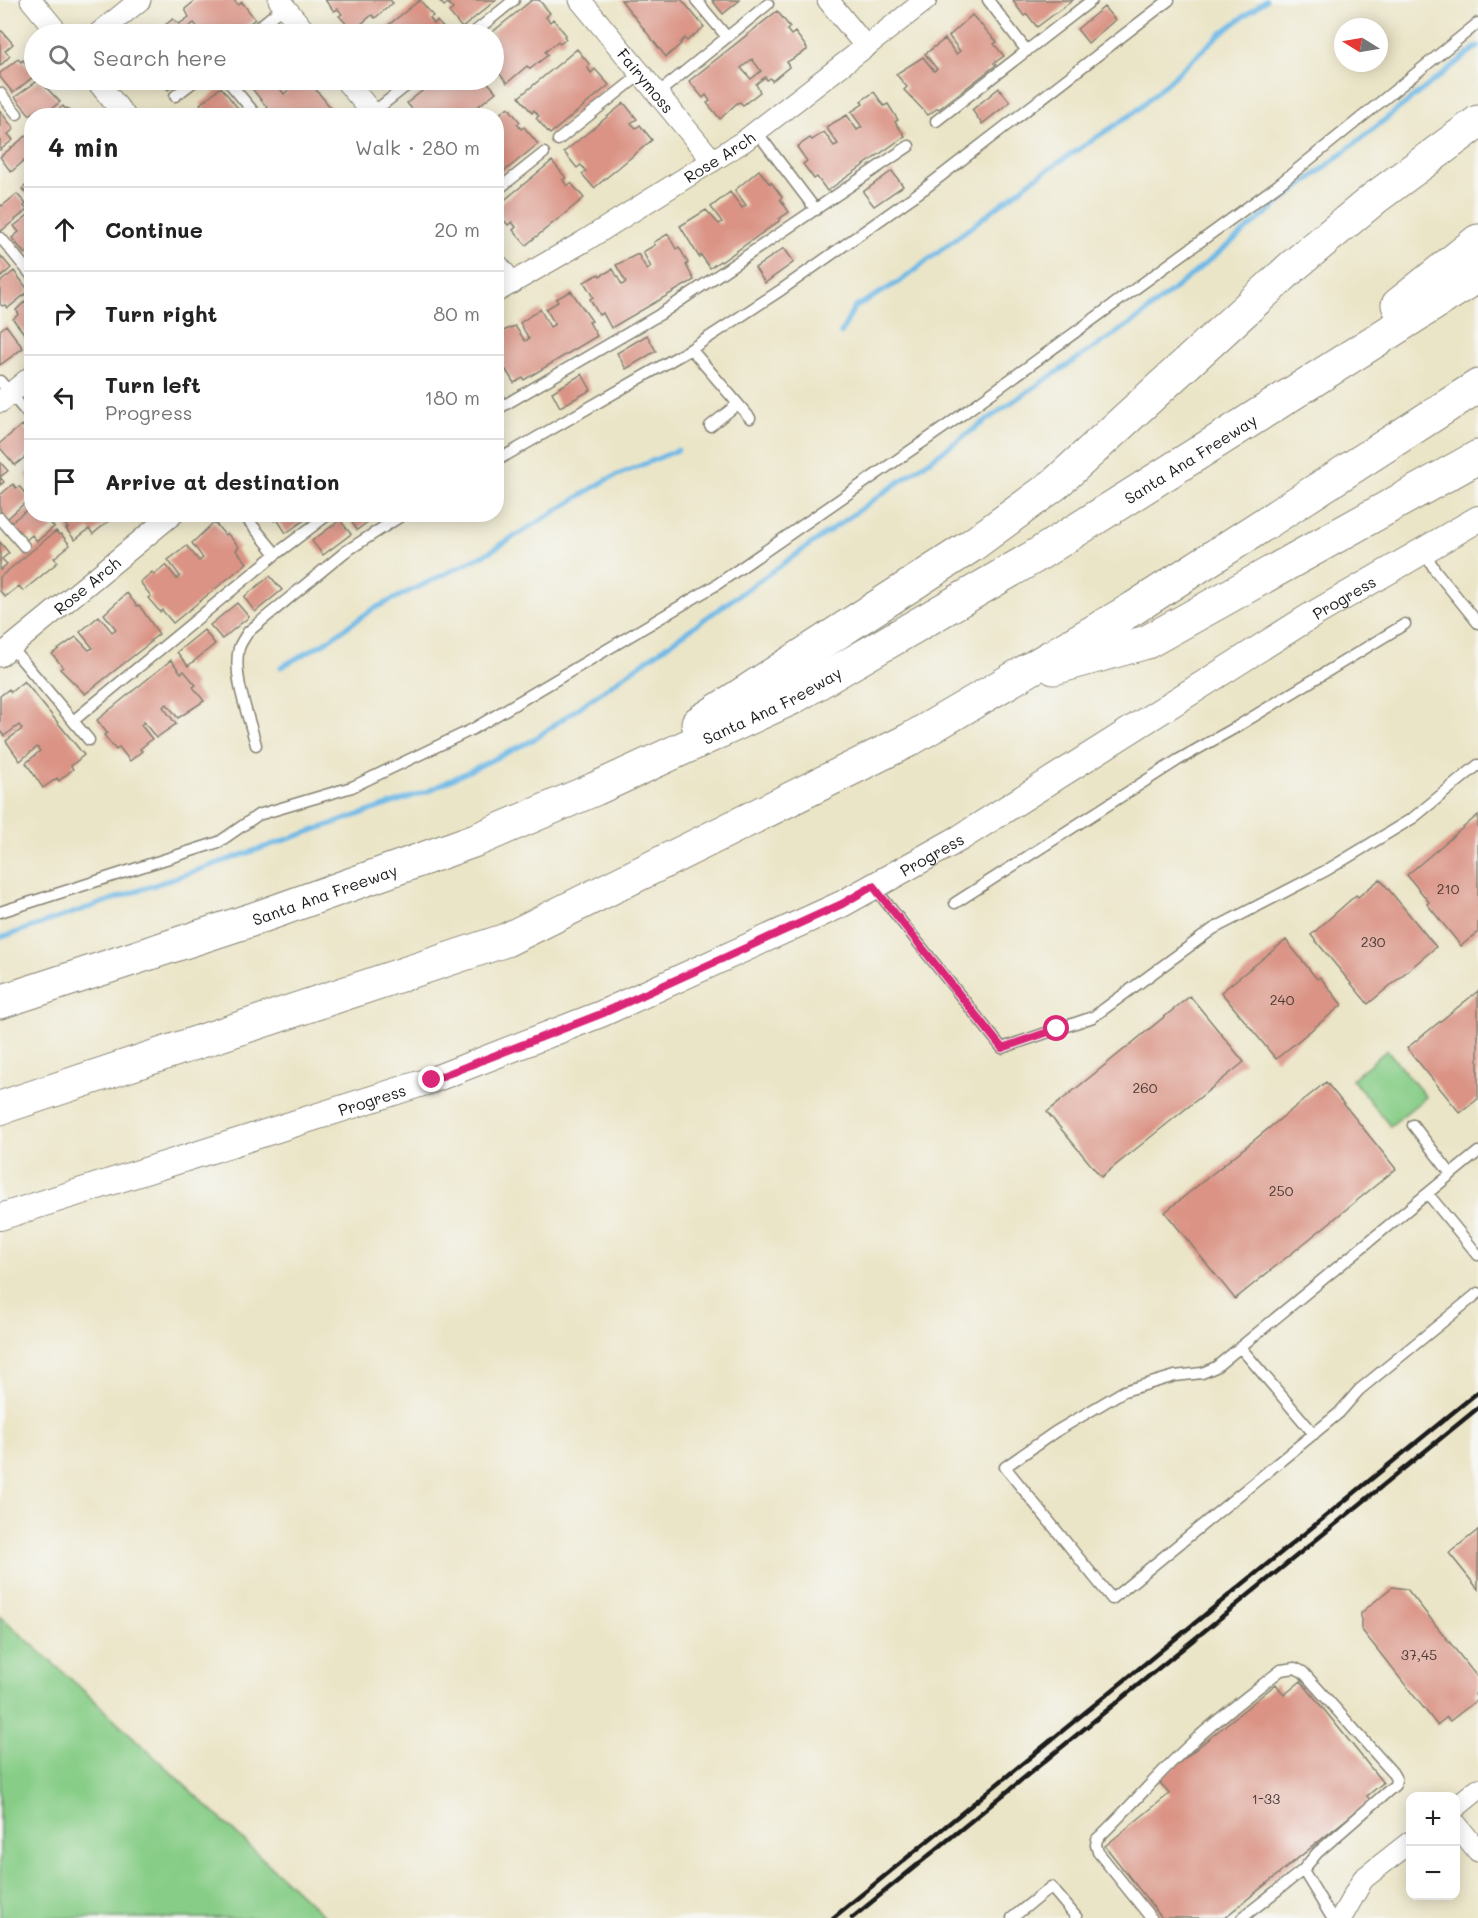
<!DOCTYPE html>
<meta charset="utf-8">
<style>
:root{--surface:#fff;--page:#f2f2f2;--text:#222;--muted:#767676;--line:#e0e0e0}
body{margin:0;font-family:Mali,sans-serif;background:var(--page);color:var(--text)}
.controls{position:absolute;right:18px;bottom:18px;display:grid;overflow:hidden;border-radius:12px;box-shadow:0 3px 15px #0003}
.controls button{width:54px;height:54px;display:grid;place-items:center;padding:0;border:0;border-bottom:2px solid var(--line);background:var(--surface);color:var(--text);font:30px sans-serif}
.compass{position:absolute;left:1334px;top:18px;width:54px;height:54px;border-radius:50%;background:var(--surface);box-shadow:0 3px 15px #0003;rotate:281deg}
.stop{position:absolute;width:18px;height:18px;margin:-14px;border:4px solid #db2777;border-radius:50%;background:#fff}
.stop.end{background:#db2777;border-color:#fff;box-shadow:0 2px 6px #0008}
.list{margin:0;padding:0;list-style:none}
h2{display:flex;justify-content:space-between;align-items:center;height:78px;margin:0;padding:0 24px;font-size:26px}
h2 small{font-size:20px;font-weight:400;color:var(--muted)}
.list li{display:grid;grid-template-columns:39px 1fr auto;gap:18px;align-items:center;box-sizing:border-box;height:84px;padding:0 24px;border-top:2px solid var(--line)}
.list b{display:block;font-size:22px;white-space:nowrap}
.list p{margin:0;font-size:20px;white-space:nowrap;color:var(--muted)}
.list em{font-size:20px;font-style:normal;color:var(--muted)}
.icon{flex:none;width:33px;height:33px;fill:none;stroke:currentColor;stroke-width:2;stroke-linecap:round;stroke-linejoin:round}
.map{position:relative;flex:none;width:1478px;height:1918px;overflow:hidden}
.search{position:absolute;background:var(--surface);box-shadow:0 3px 15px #0003;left:24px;top:24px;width:480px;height:66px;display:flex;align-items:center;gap:15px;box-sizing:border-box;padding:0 21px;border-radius:33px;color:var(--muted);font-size:22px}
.panel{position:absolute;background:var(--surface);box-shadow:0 3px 15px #0003;left:24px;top:108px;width:480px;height:414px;border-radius:24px}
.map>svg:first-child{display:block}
</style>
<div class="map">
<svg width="1478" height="1918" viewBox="0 0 1478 1918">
<rect width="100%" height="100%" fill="#f6f6f2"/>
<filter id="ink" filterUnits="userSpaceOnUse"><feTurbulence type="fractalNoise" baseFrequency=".0167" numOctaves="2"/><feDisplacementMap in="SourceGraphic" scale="12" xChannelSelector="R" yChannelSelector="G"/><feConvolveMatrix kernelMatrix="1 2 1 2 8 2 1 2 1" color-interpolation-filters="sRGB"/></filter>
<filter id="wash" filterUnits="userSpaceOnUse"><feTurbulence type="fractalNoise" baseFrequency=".008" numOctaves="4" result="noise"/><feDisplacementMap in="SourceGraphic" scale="24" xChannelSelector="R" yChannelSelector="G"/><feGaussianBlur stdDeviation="1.35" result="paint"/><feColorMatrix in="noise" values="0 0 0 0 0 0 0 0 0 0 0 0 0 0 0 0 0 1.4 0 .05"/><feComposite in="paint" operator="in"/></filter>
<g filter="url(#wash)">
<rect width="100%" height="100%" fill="#ebe5c7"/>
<path fill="#87cd87" stroke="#527452" stroke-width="1.5" d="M 1387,1050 L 1426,1097 L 1390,1126 L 1352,1079 Z
M 0,1616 L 82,1689 L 326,1918 L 0,1918 Z"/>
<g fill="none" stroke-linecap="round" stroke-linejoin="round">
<path stroke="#6cb8e6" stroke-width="5" d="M 841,333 L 854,308 L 902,280 L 1032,180 L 1135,112 L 1219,35 L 1266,0
M 281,667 L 324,643 L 373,609 L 486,554 L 608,479 L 678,450
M 0,938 L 428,791 L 533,740 L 1018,398 L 1139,318 L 1267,213 L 1478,46"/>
</g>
<g id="blocks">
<path fill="#da9384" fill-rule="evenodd" d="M 196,0 L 234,0 L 238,5 L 242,2 L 255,19 L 236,34 L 202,34 L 203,33 L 194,23 L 184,31 L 188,34 L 157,34 L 155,33 L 173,19 L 179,24 L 189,17 L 185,9 Z
M 325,0 L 390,0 L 393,3 L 375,18 L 372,15 L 360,25 L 362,27 L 355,33 L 339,16 L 342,14 L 338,9 L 334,11 Z
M 420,0 L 433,16 L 430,18 L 434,24 L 437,21 L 449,34 L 377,34 Z
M 439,0 L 496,0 L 462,28 L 449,12 L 453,9 L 448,3 L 444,6 Z
M 532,0 L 539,0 L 550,13 L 546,17 L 550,22 L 553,19 L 566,35 L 564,36 L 566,39 L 560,44 L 558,41 L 545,52 L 548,55 L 530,69 L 527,66 L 507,83 L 495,68 L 499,65 L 494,59 L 494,34 L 490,34 Z
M 621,0 L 682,0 L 704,27 L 687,41 L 685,38 L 680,43 L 681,44 L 666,57 Z
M 712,0 L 740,0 L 723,14 Z
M 1014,0 L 1073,0 L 1037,27 L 1027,14 L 1024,16 L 1013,1 Z
M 1104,7 L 1115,20 L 1088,43 L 1077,29 Z
M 777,11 L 790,27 L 787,30 L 791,35 L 795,32 L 807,48 L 807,50 L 787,62 L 789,67 L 772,81 L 770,78 L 767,80 L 765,77 L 756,84 L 760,92 L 743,105 L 740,102 L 737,103 L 720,119 L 707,103 L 710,101 L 706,95 L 703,98 L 689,81 ZM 752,59 L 761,71 L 751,79 L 741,68 Z
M 972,15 L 997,42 L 994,44 L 1004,56 L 994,63 L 996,65 L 939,109 L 938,108 L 928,115 L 904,90 L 907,87 L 896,74 L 923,57 L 934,71 L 937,69 L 925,54 L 945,39 L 956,54 L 960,51 L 949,36 Z
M 2,31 L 13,44 L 5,51 L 10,56 L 0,66 L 0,32 Z
M 577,49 L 590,65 L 587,67 L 591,73 L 595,69 L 609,85 L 550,134 L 536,118 L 539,116 L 534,110 L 532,113 L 519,97 Z
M 18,59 L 21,62 L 23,60 L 34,76 L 13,93 L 0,77 L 0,73 Z
M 39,80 L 60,102 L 43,115 L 38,109 L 30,115 L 15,97 Z
M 160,80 L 180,80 L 168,90 Z
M 245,80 L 282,80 L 276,84 L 284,94 L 294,84 L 291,80 L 308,80 L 336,114 L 274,116 Z
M 436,80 L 486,80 L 496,92 L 466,116 L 418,116 L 407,103 Z
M 221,87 L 244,116 L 195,116 L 204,108 L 200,104 Z
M 999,88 L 1010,102 L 982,124 L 972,110 Z
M 874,92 L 884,106 L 888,104 L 898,120 L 895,122 L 905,136 L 827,191 L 817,177 L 814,179 L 803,164 L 807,161 L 797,147 L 810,138 L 812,140 L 824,132 L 834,146 L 838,144 L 826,127 L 847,115 L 857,130 L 862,127 L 851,112 L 863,104 L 861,101 Z
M 624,103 L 637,119 L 631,123 L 636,128 L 640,125 L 652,140 L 594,188 L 582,174 L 586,171 L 581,165 L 577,168 L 564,152 Z
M 63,106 L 65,109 L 67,108 L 73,116 L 51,116 Z
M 508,107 L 520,122 L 517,124 L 521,129 L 524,127 L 538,144 L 496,178 L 496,117 Z
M 0,111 L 14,129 L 8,134 L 13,140 L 0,150 Z
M 32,131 L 32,163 L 28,166 L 24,161 L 11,172 L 0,157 Z
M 552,161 L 566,178 L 563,180 L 567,186 L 571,183 L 584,198 L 526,245 L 513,230 L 516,227 L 512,222 L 508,225 L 496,211 L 496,207 Z
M 759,170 L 769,183 L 771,182 L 782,197 L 780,199 L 789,212 L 779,219 L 779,221 L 721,262 L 720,261 L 710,268 L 701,255 L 699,257 L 680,226 L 706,210 L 719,224 L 722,222 L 711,207 L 730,192 L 742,208 L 746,205 L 735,190 Z
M 892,171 L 903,186 L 874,206 L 863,192 Z
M 32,180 L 32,200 L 22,189 Z
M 17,194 L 26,204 L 24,206 L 27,210 L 0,232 L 0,204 L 2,206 Z
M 32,212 L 32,249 L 25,254 L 12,238 L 19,232 L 14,226 Z
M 668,234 L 676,249 L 679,247 L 688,263 L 686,265 L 694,280 L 611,328 L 603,313 L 599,315 L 590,299 L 593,297 L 584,282 L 599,274 L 600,276 L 613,269 L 622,285 L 626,282 L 616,265 L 638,254 L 647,270 L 651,267 L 643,252 L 655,245 L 654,242 Z
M 784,248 L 794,262 L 765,283 L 755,268 Z
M 0,255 L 11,268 L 0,278 Z
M 14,271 L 29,291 L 8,308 L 5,305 L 2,306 L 0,304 L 0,282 Z
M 571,291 L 592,321 L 589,322 L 597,336 L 524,380 L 523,378 L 514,383 L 506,370 L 503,372 L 496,360 L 496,334 L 515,326 L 525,341 L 529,339 L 520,323 L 540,309 L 550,327 L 555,324 L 546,309 L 558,302 L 556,299 Z
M 32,295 L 32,340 L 30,341 L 13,319 L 19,314 L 16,310 Z
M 6,325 L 23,348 L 0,365 L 0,330 Z
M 647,335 L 656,351 L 626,369 L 617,353 Z
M 582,374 L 591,390 L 560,407 L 552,392 Z
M 22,425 L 32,437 L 32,458 L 29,454 L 15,465 L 0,448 L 0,443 Z
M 0,462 L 8,471 L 0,477 L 4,482 L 0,485 Z
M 32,469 L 32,486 L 25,474 Z
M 13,484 L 16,488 L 20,487 L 29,499 L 7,519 L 0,510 L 0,495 Z
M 32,506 L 32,514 L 42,514 L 54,527 L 37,541 L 32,535 L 25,541 L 10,523 Z
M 53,514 L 69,514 L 62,520 L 61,518 L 58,521 Z
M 77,514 L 117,514 L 93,534 L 89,529 L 75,540 L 66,529 L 68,528 L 65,524 Z
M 270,514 L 313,514 L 286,533 L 277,519 L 274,521 Z
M 348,514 L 378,514 L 357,530 L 347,515 Z
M 340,520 L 351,534 L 323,555 L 312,541 Z
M 214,522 L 225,535 L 227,533 L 239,547 L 236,550 L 247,563 L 173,623 L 162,610 L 160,612 L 148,598 L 151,596 L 140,582 L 152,572 L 154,575 L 166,565 L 177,579 L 180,576 L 168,560 L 187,546 L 199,561 L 203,558 L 192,543 Z
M 56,531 L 59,535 L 61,534 L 70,545 L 54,558 L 58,562 L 23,591 L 19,586 L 5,597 L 0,591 L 0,577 Z
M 0,542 L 9,553 L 2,559 L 7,564 L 0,570 Z
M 270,576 L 282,590 L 255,612 L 244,597 Z
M 127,593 L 137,606 L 139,605 L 159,634 L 150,641 L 151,642 L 85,694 L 60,669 L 63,667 L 52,654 L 76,637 L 89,650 L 93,648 L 80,632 L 99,616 L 112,632 L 116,629 L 104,614 Z
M 237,603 L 249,617 L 222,639 L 210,625 Z
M 204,630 L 215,644 L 188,666 L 177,652 Z
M 171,660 L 181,673 L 184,671 L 196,685 L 193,687 L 204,701 L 178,718 L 167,704 L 163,707 L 176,724 L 156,738 L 144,722 L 141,725 L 152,739 L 140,749 L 142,751 L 130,761 L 119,747 L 116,750 L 104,735 L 107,733 L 97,720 Z
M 24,681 L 84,755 L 71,766 L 73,769 L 59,781 L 57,778 L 43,788 L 26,763 L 40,751 L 37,747 L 20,761 L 6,741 L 22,729 L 19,725 L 4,736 L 0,731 L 0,696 L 9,689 L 11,692 Z
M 1478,815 L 1478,932 L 1461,946 L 1427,904 L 1429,902 L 1407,875 Z
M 1380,879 L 1436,947 L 1368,1004 L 1311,935 L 1356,895 L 1358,897 Z
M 1286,940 L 1317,979 L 1320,977 L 1342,1005 L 1276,1059 L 1221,992 Z
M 1478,991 L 1478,1099 L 1460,1113 L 1407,1048 Z
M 1190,996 L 1244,1062 L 1101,1177 L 1047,1112 Z
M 1326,1082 L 1396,1169 L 1235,1299 L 1165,1212 Z
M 1478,1530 L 1478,1589 L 1449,1553 Z
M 1392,1587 L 1407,1589 L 1478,1678 L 1478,1691 L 1475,1694 L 1478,1699 L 1450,1721 L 1447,1717 L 1437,1725 L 1361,1629 L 1361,1613 Z
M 1301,1681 L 1383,1783 L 1367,1796 L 1370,1800 L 1224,1918 L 1162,1918 L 1105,1846 L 1169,1794 L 1158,1780 L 1276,1684 L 1284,1695 Z"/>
</g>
</g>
<g filter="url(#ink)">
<use href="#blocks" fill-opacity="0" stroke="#848072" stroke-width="1.5"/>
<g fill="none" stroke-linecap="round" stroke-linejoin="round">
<defs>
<path id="service" d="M 696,0 L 727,37
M 988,0 L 1027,51
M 250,34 L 287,4
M 472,34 L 514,0
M 227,80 L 257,116
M 0,93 L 17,114
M 657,94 L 768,4
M 175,96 L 196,80
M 372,113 L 414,80
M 936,121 L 1092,0
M 756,131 L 816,210
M 558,140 L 641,74
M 496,191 L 544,153
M 1,238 L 32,276
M 691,349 L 750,418
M 0,381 L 32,419
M 496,395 L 503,406
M 496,410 L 659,315 L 909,146
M 710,426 L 738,404
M 496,461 L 691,349 L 781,290 L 924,189 L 1169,0
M 243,514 L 276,554
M 0,518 L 24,546
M 1424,551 L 1435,570 L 1478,623
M 11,647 L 89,740
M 73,721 L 276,554 L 329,514
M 256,745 C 249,717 232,676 239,648 C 241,642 245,637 248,632 L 345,552 L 404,514
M 873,886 L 1002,1048 L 1093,1017 L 1213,929 L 1327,870 L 1413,818 L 1478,765
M 955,903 L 1178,760 L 1233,729 L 1405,624
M 0,912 L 219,842 L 258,815 L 352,787 L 473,729 L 716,585 L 949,424 L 1278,185 L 1478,23
M 1413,1125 L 1451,1174
M 1478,1152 L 1216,1367 L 1202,1373 L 1175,1376 L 1124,1391 L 1055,1432 L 1005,1467 L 1112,1599 L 1339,1413 L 1359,1390 L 1478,1293
M 1428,1194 L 1478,1255
M 1240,1347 L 1314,1434
M 1303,1870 L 1332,1918
M 1012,1918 L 1051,1887 L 1077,1918
M 1151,1918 L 1098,1852 L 1096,1845 L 1097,1839 C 1131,1807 1160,1771 1195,1740 C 1222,1715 1252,1693 1281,1670 L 1295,1668 L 1303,1672 L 1392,1772 L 1396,1779 L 1395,1785 L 1317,1853 L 1303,1870 L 1242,1918"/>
<g id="minor">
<path d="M 31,0 L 59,34"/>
<path d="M 279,0 L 307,34"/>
<path id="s1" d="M 580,0 L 713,161"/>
<path d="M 828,0 L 866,47"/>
<path d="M 98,34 L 140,0"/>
<path d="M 96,80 L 125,116"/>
<path d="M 345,80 L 375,116"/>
<path d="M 496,263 L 513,283"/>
<path id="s2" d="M 496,292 L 583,242 L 744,141 L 926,0"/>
<path d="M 0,402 L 32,376"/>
<path id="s3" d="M 0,656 L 173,514"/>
<path d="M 1456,1807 L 1478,1789"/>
<path d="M 1456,1824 L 1478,1851"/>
<path d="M 1341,1918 L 1363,1879 L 1410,1842"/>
</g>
<g id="tertiary">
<path id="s4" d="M 0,1217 L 432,1080 L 601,1014 L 842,904 L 960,838 L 1309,617 L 1478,519"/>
</g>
<g id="motorway">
<path d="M 1398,305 L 1478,241"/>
<path d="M 1054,668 L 1147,642 L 1478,457"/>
<path d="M 698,723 L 971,546 L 1055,484 L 1292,267 L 1375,198 L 1478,122"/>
<path id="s5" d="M 0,1002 L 251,920 L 476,840 L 595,789 L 792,698 L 1034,557 L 1478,276"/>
<path d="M 0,1108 L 506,940 L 909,740 L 1134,608 L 1478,386"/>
</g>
</defs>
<use href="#service" stroke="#848072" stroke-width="13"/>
<use href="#minor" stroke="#848072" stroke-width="23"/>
<use href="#tertiary" stroke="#848072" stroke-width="28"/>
<use href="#motorway" stroke="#848072" stroke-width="35"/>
<use href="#service" stroke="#fff" stroke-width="10"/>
<use href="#minor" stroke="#fff" stroke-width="21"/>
<use href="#tertiary" stroke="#fff" stroke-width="26"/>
<use href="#motorway" stroke="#fff" stroke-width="33"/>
<path stroke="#1c1c1c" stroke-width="4.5" d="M 833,1918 L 1478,1392
M 852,1918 L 1478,1408"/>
</g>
</g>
<g fill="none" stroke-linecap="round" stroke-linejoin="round" filter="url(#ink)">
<path stroke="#db2777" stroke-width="8" d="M 432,1080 L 601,1014 L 842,904 L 873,886 L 1002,1048 L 1057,1029"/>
</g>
<g text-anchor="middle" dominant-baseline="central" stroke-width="4.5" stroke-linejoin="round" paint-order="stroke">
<g font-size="14" fill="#4c3a36">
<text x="1448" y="888">210</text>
<text x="1373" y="941">230</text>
<text x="1282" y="999">240</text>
<text x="1145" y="1087">260</text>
<text x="1281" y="1190">250</text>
<text x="1419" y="1654">37,45</text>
<text x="1266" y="1798">1-33</text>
</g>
<g font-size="16" fill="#1c1c1c" stroke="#f6f6f2">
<text stroke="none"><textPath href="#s1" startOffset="104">Fairymoss</textPath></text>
<text stroke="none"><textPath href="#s2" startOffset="261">Rose Arch</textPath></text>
<text stroke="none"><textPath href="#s5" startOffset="1314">Santa Ana Freeway</textPath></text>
<text stroke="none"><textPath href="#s3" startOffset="112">Rose Arch</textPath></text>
<text stroke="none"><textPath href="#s4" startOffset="1488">Progress</textPath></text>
<text stroke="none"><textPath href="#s5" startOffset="828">Santa Ana Freeway</textPath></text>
<text stroke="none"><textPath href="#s4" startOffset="1002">Progress</textPath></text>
<text stroke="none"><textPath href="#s5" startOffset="342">Santa Ana Freeway</textPath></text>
<text stroke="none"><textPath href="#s4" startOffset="390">Progress</textPath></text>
</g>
</g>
</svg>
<div class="controls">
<button>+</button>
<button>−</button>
</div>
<svg class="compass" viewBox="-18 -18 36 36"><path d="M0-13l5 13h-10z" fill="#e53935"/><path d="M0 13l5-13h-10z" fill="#767676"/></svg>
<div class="stop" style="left:1057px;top:1029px"></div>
<div class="stop end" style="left:432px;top:1080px"></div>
<div class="search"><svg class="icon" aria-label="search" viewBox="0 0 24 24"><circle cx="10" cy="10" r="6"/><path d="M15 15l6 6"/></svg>Search here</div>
<section class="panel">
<h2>4 min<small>Walk · 280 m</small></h2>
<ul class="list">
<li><svg class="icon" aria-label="ahead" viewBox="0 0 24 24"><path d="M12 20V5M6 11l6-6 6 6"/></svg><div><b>Continue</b></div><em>20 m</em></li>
<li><svg class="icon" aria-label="right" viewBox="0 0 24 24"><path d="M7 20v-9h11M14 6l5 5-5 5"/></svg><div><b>Turn right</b></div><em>80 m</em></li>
<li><svg class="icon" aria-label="left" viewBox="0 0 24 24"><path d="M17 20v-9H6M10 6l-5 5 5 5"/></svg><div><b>Turn left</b><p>Progress</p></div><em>180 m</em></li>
<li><svg class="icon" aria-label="arrive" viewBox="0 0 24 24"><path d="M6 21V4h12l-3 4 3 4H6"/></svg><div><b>Arrive at destination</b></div></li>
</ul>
</section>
</div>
